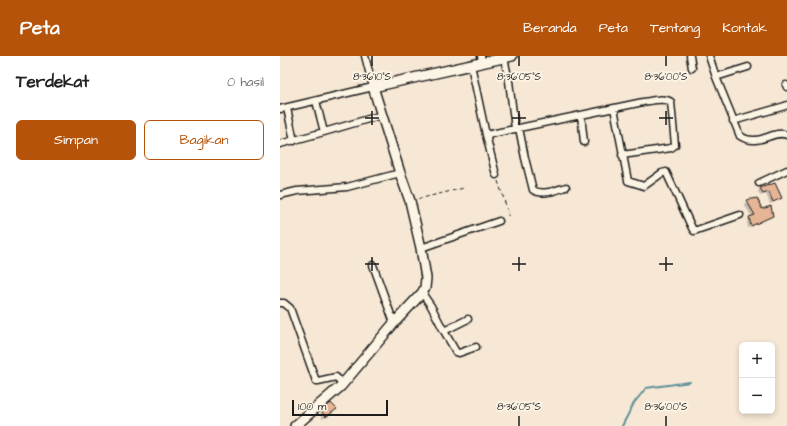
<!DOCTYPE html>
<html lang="id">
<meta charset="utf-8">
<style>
:root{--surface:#fff;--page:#f6f6f6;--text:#222;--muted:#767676;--line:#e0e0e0;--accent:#b45309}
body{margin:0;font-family:"Architects Daughter",sans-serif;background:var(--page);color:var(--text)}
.controls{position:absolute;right:12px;bottom:12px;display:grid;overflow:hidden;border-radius:6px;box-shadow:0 2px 6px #0003}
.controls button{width:36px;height:36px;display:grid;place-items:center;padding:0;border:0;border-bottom:1px solid var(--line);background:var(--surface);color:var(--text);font:20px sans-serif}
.scale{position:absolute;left:12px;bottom:10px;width:96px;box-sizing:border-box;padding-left:4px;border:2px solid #1c1c1c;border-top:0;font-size:11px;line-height:14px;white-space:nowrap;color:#1c1c1c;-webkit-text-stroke:3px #fcf5e5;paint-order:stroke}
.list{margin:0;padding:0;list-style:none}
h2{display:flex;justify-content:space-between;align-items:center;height:52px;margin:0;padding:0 16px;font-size:17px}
h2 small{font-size:13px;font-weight:400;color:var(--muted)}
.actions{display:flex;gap:8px;padding:12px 16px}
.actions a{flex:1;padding:9px 0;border:1px solid var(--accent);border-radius:6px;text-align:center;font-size:14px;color:var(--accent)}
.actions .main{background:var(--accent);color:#fff}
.map{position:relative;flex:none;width:507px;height:370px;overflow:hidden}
header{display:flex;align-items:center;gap:24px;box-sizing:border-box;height:56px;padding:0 20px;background:var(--accent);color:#fff}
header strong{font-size:19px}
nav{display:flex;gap:22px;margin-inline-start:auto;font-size:14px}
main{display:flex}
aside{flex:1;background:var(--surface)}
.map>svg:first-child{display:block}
</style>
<header>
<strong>Peta</strong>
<nav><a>Beranda</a><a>Peta</a><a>Tentang</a><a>Kontak</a></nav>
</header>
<main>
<aside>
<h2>Terdekat<small>0 hasil</small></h2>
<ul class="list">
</ul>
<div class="actions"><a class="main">Simpan</a><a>Bagikan</a></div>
</aside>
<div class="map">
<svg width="507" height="370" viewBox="0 0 507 370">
<rect width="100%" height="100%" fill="#f7e8d5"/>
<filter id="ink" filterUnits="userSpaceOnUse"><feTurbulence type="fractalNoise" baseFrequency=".025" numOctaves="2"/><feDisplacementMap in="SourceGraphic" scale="8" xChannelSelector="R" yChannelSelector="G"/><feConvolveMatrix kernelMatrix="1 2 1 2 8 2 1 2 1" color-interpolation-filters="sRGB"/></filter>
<g filter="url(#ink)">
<path fill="#0003" d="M 495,128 L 501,142 L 490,148 L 486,138 L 480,140 L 478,135 L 481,132 Z
M 476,143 L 482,155 L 492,159 L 479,167 L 468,172 L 467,165 L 472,161 L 464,148 L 467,145 Z
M 51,348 L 53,356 L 43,363 L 39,359 Z"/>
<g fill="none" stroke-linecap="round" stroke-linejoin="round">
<path stroke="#619198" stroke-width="2" d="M 342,370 L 354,347 L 366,332 L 410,326"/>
</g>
<path fill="#e5b596" stroke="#1c1c1c" d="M 495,127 L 502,142 L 493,146 L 489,136 L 483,138 L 480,132 Z
M 477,142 L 482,153 L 491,150 L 493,160 L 471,170 L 469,161 L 475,159 L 466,144 Z
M 51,347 L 57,353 L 46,361 L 41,355 Z"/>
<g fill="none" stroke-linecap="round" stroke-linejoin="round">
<defs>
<path id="street" d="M 201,0 L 202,6
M 410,0 L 412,12
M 429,0 L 436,21 L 460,80 C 479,92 493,73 507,79
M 224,2 L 229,25 L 235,73
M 191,9 L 206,79 L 216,119
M 436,21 L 468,11
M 506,29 L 507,31
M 36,45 L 44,76
M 7,52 L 14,85
M 334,52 L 348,125 L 364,130 L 382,117 L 386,116 L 412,172 L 414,175 L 460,159
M 0,53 L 93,31 L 85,0
M 301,59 L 304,86
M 453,65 L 505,50 L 507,49
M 239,72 L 245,102 L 253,134 C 263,140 276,134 286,131
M 206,79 L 363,46 C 371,45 384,41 391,46 L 395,89 L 391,92 L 342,99
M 0,88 L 44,76 L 102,59
M 479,127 L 507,114
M 0,139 L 17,135 L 67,131 L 120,117
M 141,192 L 219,165
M 93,209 L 114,267
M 142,237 L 151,250 L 164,275 L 176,296 L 179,297 L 196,291
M 0,247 L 4,247 L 10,252 L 36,325 L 38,325 L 56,321 L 63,328
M 164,275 L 188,263"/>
<path id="secondary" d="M 15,370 L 61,330 L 114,267 L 142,237 L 145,232 L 146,222 L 141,192 L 130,145 L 120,117 L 93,31 L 232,0"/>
</defs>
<use href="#street" stroke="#1c1c1c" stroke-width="9"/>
<use href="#secondary" stroke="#1c1c1c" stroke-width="12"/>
<path stroke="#1c1c1c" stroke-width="1" stroke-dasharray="4 3" stroke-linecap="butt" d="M 218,125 L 228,156 L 228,160
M 138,143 L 184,132"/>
<use href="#street" stroke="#fcf5e5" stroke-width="6"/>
<use href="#secondary" stroke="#fcf5e5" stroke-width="9"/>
</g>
</g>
<path fill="none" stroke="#1c1c1c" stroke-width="1.5" d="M 92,0 L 92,10M 239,0 L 239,10M 386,0 L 386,10M 92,55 L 92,69M 239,55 L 239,69M 386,55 L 386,69M 85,62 L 99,62M 232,62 L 246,62M 379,62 L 393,62M 92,201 L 92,215M 239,201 L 239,215M 386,201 L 386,215M 85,208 L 99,208M 232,208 L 246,208M 379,208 L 393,208M 239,360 L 239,370M 386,360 L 386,370"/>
<g font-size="10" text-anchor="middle" fill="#1c1c1c" stroke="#fcf5e5" stroke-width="3.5" stroke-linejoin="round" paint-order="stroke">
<text x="92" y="24">8°36'10"S</text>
<text x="239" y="24">8°36'05"S</text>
<text x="386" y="24">8°36'00"S</text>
<text x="239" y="354">8°36'05"S</text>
<text x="386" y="354">8°36'00"S</text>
</g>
</svg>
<div class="controls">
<button>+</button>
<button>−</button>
</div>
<div class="scale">100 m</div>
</div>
</main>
